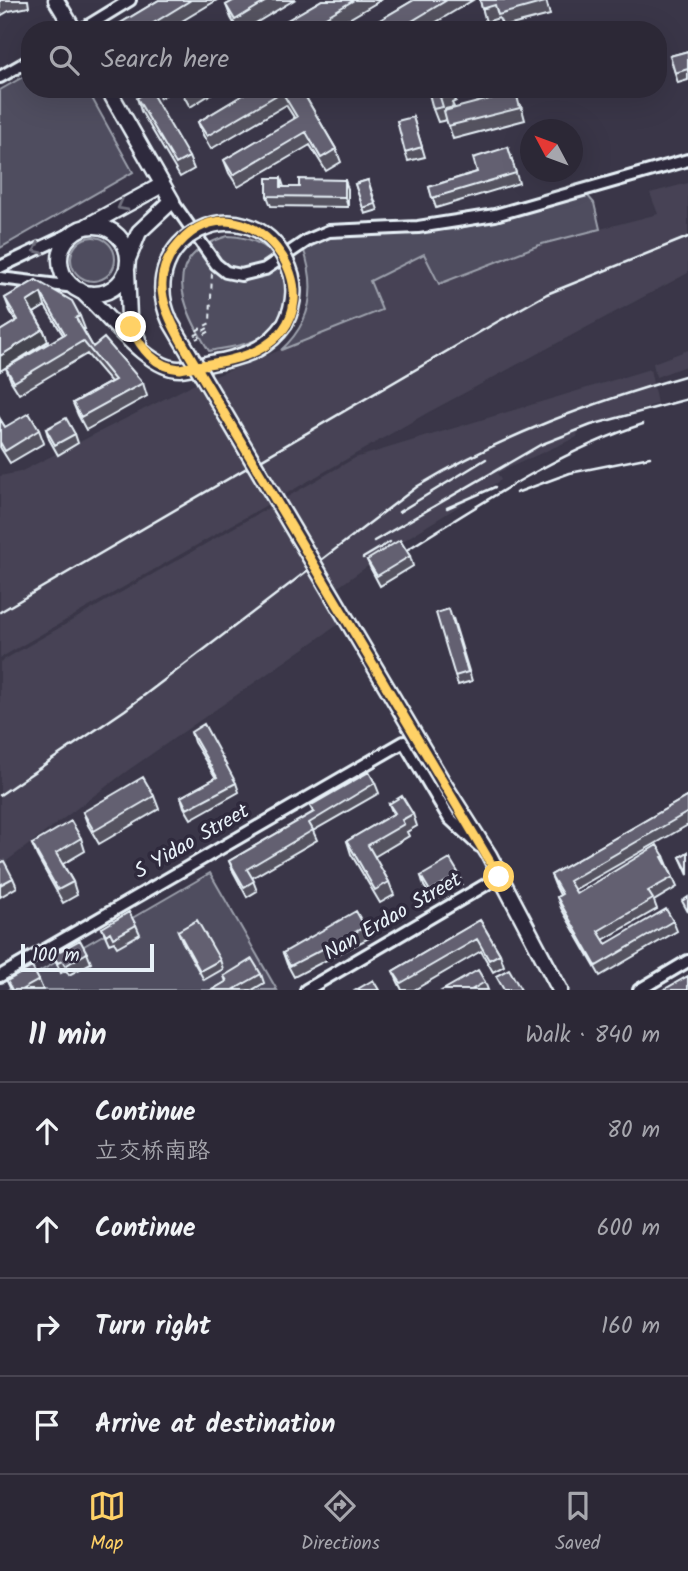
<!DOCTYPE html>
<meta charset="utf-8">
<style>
:root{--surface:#2c2836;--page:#34303e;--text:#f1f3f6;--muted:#a6a6ad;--line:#484451;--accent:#ffd166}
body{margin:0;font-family:Kalam,"LXGW WenKai TC",sans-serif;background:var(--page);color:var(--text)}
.compass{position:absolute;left:520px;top:119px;width:63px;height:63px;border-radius:50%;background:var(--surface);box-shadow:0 7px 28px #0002;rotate:311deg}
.scale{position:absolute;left:21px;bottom:18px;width:133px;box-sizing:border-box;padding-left:7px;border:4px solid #e8f1f8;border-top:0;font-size:19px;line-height:24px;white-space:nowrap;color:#e8f1f8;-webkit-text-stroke:5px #2f2a3d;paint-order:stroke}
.stop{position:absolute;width:21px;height:21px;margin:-16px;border:5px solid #ffd166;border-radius:50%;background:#fff}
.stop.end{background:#ffd166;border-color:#fff;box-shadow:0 2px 7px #0008}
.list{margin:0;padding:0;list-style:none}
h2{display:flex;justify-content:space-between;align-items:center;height:91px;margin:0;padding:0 28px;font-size:30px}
h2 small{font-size:23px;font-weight:400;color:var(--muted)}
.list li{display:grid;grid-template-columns:46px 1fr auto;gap:21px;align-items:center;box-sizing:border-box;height:98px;padding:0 28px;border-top:2px solid var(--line)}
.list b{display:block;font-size:26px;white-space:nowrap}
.list p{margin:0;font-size:23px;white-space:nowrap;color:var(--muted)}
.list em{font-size:23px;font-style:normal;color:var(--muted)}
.icon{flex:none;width:38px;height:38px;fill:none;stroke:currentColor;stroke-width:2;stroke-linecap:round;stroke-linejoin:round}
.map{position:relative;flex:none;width:688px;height:990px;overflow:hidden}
.search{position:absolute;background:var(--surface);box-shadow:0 7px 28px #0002;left:21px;right:21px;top:21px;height:77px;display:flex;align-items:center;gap:18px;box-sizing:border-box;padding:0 24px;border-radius:28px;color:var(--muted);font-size:26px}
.sheet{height:483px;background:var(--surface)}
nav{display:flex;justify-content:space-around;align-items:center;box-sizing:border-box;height:98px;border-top:2px solid var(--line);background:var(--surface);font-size:19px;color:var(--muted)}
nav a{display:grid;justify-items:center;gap:4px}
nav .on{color:var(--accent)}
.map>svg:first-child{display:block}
</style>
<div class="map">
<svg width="688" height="990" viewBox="0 0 688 990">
<rect width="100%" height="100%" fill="#3a3648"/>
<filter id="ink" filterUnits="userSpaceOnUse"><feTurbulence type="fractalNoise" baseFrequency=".0143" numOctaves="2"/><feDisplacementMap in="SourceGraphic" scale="14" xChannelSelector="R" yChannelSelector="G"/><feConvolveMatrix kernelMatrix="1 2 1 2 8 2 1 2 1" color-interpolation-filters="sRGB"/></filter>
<g filter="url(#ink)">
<path fill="#464354" d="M 688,183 L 688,273 L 427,413 L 0,658 L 0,476 L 20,472 L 188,387 L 381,310 L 369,281 L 425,254 L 440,284 L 542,244 L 658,214 L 650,193 Z
M 688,350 L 688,365 L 656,377 L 653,363 Z
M 650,369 L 657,404 L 578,431 L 577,437 L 497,473 L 501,480 L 406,539 L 324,597 L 342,622 L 127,771 L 0,866 L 0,662 L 355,458 Z"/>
<path fill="#504e5f" stroke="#9ca0ac" stroke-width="2" d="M 30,73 L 30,89 L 87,89 L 133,172 L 0,248 L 0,90 Z
M 580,196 L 588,196 L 594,203 L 600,229 L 542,244 L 439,284 L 424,254 L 370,281 L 382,310 L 281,350 C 312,322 317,287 303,248 L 335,235 L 457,229 Z
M 228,236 C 282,237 310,291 271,330 C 256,345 229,347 209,351 C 182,307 158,256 228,236 Z
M71 259a22 22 0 1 1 44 0a22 22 0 1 1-44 0Z
M 210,873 L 277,990 L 8,990 Z"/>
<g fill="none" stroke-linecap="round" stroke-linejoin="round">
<defs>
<path id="street" d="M 81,30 L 130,0
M 0,77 L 30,60
M 172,201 L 216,264 L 226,272 L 241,275 L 265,269 L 308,240 L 329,231 L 418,227 L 495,215 L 688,160
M 0,267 L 76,231
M 0,278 L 75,287
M 0,976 L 404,742 L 449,818 L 479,846
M 306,990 L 499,877
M 639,990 L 688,961"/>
<path id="secondary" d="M 56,0 L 74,30
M 108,89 L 172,201 L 139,232 L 129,257
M 87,226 L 162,185
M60 260a34 34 0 1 1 68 0a34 34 0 1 1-68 0Z
M 127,270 L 129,317 L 139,342
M 80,290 C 105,311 147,370 180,369 C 193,368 208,363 222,361 C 249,355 269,347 285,324
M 444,784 L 489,855 L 560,990"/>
</defs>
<use href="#street" stroke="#e8f1f8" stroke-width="16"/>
<use href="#secondary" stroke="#e8f1f8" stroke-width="19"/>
<path stroke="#e8f1f8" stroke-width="2" stroke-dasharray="5 5" stroke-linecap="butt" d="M 196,339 L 210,331 L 208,328 L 196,335 L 194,332 L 210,323 L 212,273"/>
<use href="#street" stroke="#2f2a3d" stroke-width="10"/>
<use href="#secondary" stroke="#2f2a3d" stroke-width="14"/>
<path stroke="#e8f1f8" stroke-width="2.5" d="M 516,493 L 570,473 L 650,457
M 447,508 L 495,487
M 399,512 L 486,459
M 374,541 L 540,445 L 591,425 L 688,399
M 405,551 C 481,504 557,452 643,424
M 363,558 L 390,542
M 0,612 L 497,322 L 547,294 L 688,237
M 0,795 L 125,710 L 418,486 C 503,435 593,402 688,375"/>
<defs>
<path id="secondary-bridge" d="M 285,324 C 295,304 297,281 286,261 C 247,182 132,237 170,321 L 444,784"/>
</defs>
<use href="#secondary-bridge" stroke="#e8f1f8" stroke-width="19" stroke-linecap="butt"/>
<use href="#secondary-bridge" stroke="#2f2a3d" stroke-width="14"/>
</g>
<path fill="#555361" stroke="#e8f1f8" stroke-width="2" d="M 0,0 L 28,0 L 29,7 L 9,11 L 0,16 Z
M 159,0 L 217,0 L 167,30 L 122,30 L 119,24 Z
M 235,0 L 294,0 L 244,30 L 238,30 L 231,18 L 226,5 Z
M 322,0 L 381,0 L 330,30 L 281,30 L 279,25 Z
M 414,0 L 473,0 L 423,30 L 363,30 Z
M 480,0 L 546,0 L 550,15 L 503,27 L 499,18 L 486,22 Z
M 688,51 L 688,80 L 678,83 L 670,56 Z
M 155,89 L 172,89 L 172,91 L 160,98 Z
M 180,89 L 219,89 L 190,107 Z
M 253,89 L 301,89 L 336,149 L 341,162 L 326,171 L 310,145 L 238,187 L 229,173 L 224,160 L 295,119 L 286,105 L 211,149 L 203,135 L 198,122 Z
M 430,89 L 453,89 L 456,101 L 452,103 L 454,107 L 445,109 L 445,111 L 521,105 L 525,120 L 453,139 L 447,120 L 438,122 L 433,109 Z
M 137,98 L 189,157 L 194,169 L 180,177 L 141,111 Z
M 413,117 L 425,157 L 408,161 L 405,152 Z
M 508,147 L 519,183 L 436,208 L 429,187 L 477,172 Z
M 281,178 L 284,187 L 348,189 L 348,207 L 271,206 L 267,196 Z
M 368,180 L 378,210 L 365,214 L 355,184 Z
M 36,280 L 80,316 L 85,329 L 83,329 L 93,347 L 143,383 L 147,396 L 86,430 L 78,415 L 73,403 L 111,382 L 87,354 L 19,394 L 11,381 L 6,368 L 63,335 L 45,306 L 34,313 L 43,329 L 48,341 L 0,371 L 0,331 L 16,321 L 10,311 L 5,298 Z
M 0,419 L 5,427 L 39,430 L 44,443 L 10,463 L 0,447 Z
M 46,429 L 75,434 L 78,443 L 58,455 L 49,439 Z
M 410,556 L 413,566 L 380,586 L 371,569 L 367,560 Z
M 453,618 L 472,681 L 458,685 L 455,676 Z
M 191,732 L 236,783 L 239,792 L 191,819 L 184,807 L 181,797 L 216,778 L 194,742 Z
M 375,783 L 379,793 L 313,831 L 317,840 L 252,878 L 257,891 L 247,897 L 233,871 L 229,861 L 313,812 L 310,806 Z
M 154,796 L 159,809 L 99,844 L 88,825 L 83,812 Z
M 688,796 L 688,825 L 574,890 L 577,894 L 664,856 L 677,887 L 654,901 L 657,909 L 603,940 L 606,944 L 673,921 L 677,931 L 600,976 L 561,908 L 557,897 L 560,895 L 555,885 L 551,875 Z
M 389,804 L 413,814 L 417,826 L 407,832 L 409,836 L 374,857 L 389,882 L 394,895 L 380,903 L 351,854 L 347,841 L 393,814 Z
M 81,838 L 85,851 L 63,864 L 73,882 L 77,895 L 63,903 L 37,856 L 32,844 Z
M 688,852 L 688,875 L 680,857 Z
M 0,863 L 13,878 L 17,887 L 0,897 Z
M 459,874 L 462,884 L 433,901 L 424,886 L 421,876 Z
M 480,920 L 500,954 L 504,966 L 493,972 L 481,951 L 414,990 L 402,990 L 398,982 L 393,971 Z
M 136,925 L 140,934 L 117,947 L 114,942 L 109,944 L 102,928 Z
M 365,927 L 369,938 L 294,977 L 287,964 L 283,953 Z
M 178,931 L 220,960 L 223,969 L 204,980 L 182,941 Z
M 87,953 L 91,963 L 69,975 L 66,970 L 61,973 L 53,955 Z
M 261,974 L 264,983 L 252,990 L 212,990 L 226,982 L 224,976 Z
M 39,980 L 43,990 L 11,990 L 7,981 Z
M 485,982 L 488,990 L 443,990 Z"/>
<path fill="#45444f" stroke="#e8f1f8" stroke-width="2" d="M 345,180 L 348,189 L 348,207 L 345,197 Z
M 41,293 L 45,306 L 32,314 L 27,302 Z
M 43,329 L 48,341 L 0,371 L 0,356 Z"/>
<path fill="#636171" stroke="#e8f1f8" stroke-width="2" d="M 159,0 L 191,0 L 142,30 L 123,30 L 119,24 Z
M 235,0 L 268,0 L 235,20 L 226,5 Z
M 322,0 L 354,0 L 304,30 L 282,30 L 279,25 Z
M 414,0 L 447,0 L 397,30 L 363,30 Z
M 480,0 L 545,0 L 545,2 L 498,15 L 495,5 L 482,9 Z
M 688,51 L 688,69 L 675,73 L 670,56 Z
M 182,89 L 193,89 L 185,94 Z
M 253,89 L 301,89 L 336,149 L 321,158 L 306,132 L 233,175 L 224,160 L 297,117 L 282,92 L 207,136 L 198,122 Z
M 430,89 L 450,89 L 448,90 L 449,94 L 440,97 L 443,107 L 433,109 L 428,90 Z
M 150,90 L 189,157 L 176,164 L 137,98 Z
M 516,92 L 520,108 L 448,126 L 444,111 Z
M 413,117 L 422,147 L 405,152 L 397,121 Z
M 508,147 L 516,173 L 432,198 L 429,187 L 477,172 L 473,158 Z
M 267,178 L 281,178 L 281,187 L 299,187 L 299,179 L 345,180 L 345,197 L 267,196 Z
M 368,180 L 375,204 L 363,208 L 355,184 Z
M 36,280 L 72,301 L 80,316 L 76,318 L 93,347 L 104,338 L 143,383 L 81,417 L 73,403 L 115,380 L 83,341 L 14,382 L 6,368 L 65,334 L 41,293 L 27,302 L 43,329 L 0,356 L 0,331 L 18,320 L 5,298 Z
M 29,413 L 39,430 L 5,451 L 0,442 L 0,419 L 5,427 Z
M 66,418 L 75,434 L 55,445 L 46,429 Z
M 400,540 L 410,556 L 377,576 L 367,560 Z
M 449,609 L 468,672 L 455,676 L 436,613 Z
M 204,724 L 236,783 L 187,809 L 181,797 L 217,777 L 191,732 Z
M 369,772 L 375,783 L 309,823 L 313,830 L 247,869 L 254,881 L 244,887 L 229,861 L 314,812 L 310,806 Z
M 143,777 L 154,796 L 94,831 L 83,812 Z
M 402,796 L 413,814 L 402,820 L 404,824 L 368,845 L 389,882 L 375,890 L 347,841 L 395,813 L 389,804 Z
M 688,796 L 688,812 L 569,881 L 577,894 L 657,845 L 664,856 L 662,857 L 673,877 L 648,891 L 653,899 L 598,931 L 606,944 L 666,909 L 673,921 L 596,966 L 557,897 L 562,894 L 551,875 Z
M 71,821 L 81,838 L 56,853 L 73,882 L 58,890 L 32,844 Z
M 688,852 L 688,869 L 687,870 L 680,857 Z
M 450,859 L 459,874 L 430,891 L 421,876 Z
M 4,861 L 13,878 L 0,885 L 0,863 Z
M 688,897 L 688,912 L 682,901 Z
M 356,911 L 365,927 L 290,966 L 283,953 Z
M 129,912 L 136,925 L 113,938 L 110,932 L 106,935 L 102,928 Z
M 197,920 L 220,960 L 200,971 L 178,931 Z
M 480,920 L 500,954 L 489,960 L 477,939 L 401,983 L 393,971 Z
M 80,940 L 87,953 L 65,966 L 62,961 L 58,963 L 53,955 Z
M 252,959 L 261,974 L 233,990 L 212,990 L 227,981 L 224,976 Z
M 32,967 L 39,980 L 21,990 L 12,990 L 7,981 Z
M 509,969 L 521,990 L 504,990 L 496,976 Z
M 478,970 L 485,982 L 471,990 L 443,990 Z
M 688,976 L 688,990 L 663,990 Z
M 373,980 L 379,990 L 356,990 Z"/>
<defs><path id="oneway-chevron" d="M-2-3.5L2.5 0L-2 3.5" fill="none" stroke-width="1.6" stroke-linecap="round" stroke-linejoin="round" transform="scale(1.75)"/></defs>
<g stroke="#70707e">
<use href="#oneway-chevron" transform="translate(122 206) rotate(152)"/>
<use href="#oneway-chevron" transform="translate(38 249) rotate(155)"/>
</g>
</g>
<g fill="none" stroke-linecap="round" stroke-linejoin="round" filter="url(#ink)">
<path stroke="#ffd166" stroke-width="9" d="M 131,327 C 141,349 155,367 180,369 C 205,364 235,362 258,350 C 352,301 241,161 174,250 C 150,282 166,314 183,344 L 444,784 L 499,877"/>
</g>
<g text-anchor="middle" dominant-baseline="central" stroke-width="7" stroke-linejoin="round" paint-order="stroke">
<g font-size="21" fill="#e8f1f8" stroke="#2f2a3d">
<text transform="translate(192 842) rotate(-30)">S Yidao Street</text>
<text transform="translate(393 917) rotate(-30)">Nan Erdao Street</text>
</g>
</g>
</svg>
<svg class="compass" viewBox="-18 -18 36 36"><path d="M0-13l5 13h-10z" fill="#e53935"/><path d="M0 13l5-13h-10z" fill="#a6a6ad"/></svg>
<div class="scale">100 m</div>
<div class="stop" style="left:499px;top:877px"></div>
<div class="stop end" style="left:131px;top:327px"></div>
<div class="search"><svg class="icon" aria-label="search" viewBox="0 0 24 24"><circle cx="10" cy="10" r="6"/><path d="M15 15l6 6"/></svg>Search here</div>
</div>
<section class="sheet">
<h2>11 min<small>Walk · 840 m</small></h2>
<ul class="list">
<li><svg class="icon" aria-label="ahead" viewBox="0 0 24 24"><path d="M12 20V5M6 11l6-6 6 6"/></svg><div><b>Continue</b><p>立交桥南路</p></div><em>80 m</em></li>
<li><svg class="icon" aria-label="ahead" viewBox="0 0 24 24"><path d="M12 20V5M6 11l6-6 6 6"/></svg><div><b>Continue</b></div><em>600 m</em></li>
<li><svg class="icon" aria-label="right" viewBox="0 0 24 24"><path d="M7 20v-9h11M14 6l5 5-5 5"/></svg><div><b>Turn right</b></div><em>160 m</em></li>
<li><svg class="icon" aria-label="arrive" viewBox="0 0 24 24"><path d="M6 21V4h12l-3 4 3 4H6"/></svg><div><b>Arrive at destination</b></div></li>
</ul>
</section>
<nav>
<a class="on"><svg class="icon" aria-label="map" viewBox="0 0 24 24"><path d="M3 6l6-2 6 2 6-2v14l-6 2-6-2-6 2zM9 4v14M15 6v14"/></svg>Map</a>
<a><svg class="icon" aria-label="directions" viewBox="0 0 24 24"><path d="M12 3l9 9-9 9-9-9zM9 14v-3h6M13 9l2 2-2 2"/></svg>Directions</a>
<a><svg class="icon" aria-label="saved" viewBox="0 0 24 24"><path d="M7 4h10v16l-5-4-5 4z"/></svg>Saved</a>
</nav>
